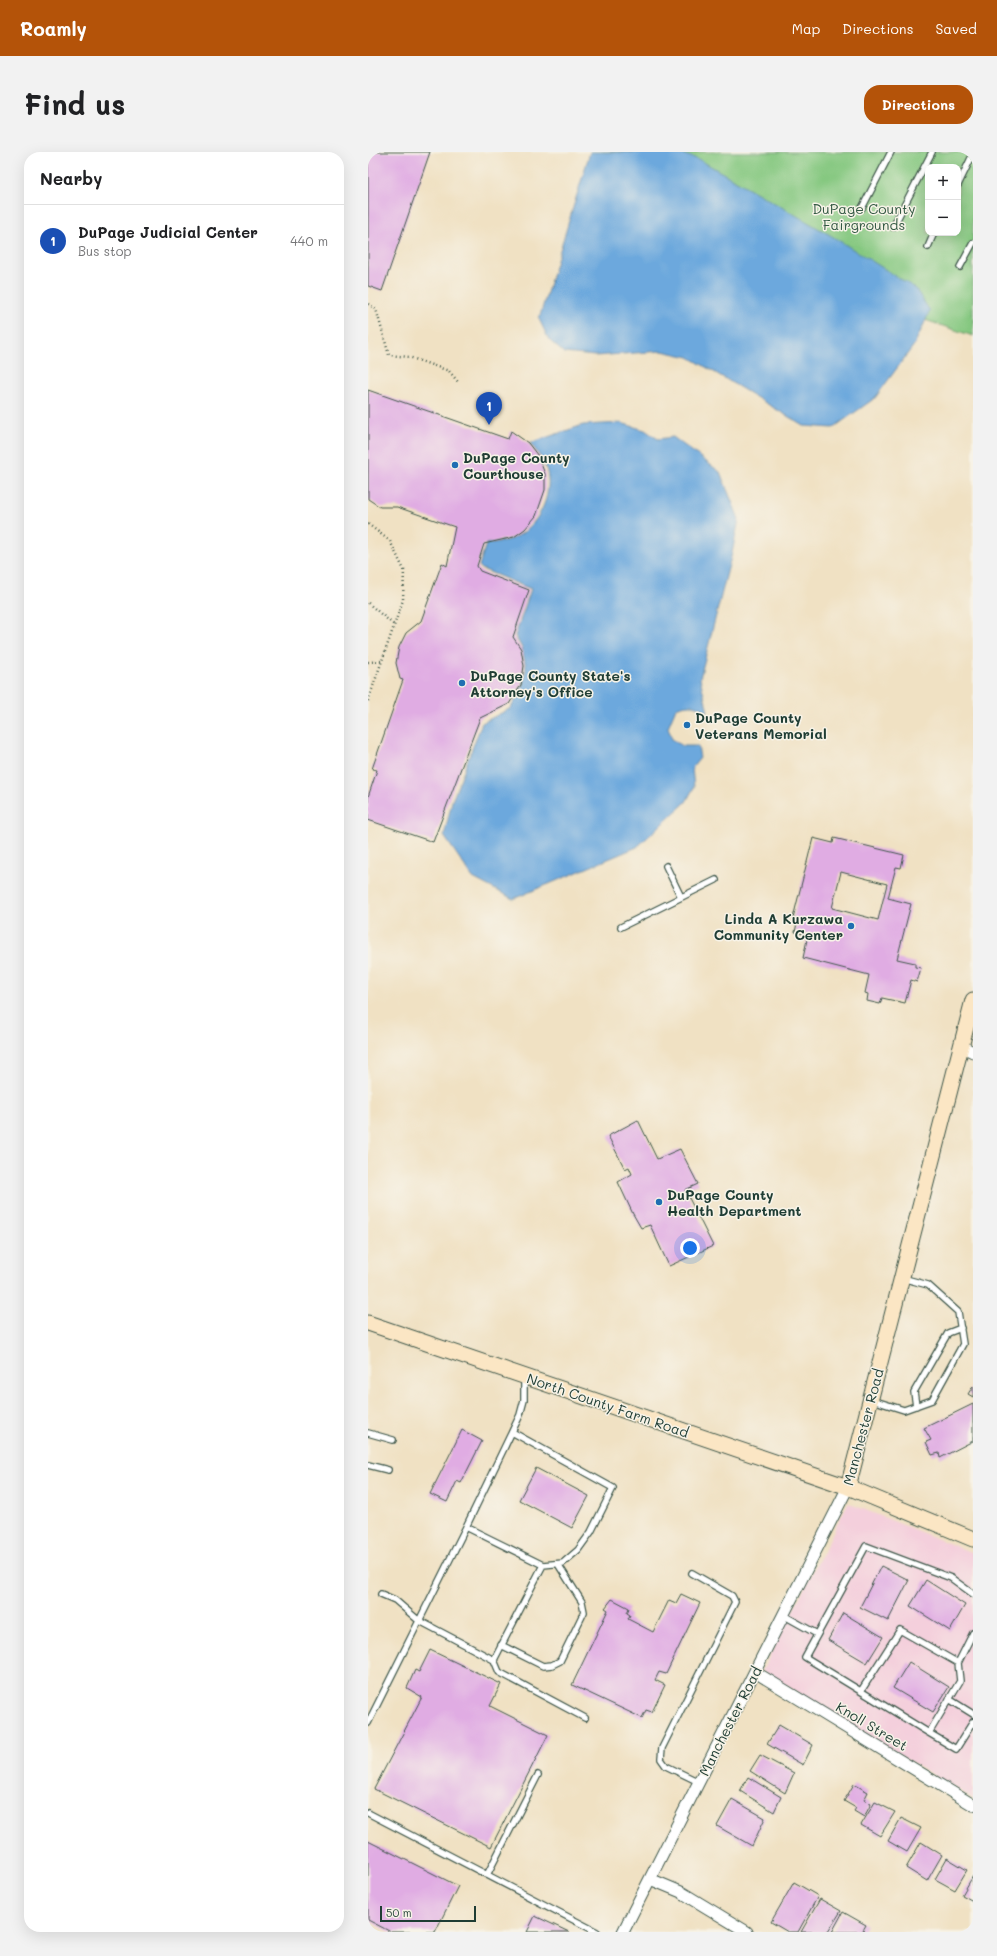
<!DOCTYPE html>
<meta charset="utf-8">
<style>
:root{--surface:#fff;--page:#f2f2f2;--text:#202124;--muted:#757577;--line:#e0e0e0;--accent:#b45309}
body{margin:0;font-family:Mali,sans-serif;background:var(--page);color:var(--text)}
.controls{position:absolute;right:12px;top:12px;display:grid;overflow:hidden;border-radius:8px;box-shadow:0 4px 16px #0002}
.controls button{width:36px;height:36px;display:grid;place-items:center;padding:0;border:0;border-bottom:1px solid var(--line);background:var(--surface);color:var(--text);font:20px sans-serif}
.scale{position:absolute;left:12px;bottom:10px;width:96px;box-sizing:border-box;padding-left:4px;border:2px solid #1f3d34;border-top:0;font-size:11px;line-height:14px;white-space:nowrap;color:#1f3d34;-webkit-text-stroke:3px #f7f3e8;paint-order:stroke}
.you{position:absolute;left:322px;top:1096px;width:14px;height:14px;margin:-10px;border:3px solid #fff;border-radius:50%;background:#1a73e8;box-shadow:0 0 0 6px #1a73e833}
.badge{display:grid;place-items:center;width:26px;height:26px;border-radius:50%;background:var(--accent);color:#fff;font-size:13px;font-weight:700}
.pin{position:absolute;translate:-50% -33px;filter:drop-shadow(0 1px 2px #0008)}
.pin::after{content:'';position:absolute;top:21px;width:14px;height:12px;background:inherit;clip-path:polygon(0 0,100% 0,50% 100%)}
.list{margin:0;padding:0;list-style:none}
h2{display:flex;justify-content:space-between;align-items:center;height:52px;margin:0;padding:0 16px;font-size:17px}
h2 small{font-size:13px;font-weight:400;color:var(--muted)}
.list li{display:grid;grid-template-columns:26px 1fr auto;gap:12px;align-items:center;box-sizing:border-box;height:72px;padding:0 16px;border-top:1px solid var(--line)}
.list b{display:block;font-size:15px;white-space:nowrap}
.list p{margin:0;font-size:13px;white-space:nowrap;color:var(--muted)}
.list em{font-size:13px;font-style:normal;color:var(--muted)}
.map{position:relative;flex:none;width:605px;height:1780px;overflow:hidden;border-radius:16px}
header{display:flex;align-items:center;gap:24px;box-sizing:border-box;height:56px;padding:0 20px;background:var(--accent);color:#fff}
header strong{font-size:19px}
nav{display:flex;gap:22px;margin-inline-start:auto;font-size:14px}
.intro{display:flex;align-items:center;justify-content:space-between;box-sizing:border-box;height:96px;padding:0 24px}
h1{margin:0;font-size:28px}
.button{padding:10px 18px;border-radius:16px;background:var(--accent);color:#fff;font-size:14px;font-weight:700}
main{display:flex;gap:24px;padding:0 24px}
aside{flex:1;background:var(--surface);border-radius:16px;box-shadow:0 4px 16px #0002}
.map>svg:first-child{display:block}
</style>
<header>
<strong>Roamly</strong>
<nav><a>Map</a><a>Directions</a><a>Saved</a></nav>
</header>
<div class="intro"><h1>Find us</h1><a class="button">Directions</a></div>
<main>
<aside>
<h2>Nearby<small></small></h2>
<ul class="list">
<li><span class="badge" style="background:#1a4fb4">1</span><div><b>DuPage Judicial Center</b><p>Bus stop</p></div><em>440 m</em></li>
</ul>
</aside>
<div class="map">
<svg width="605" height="1780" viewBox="0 0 605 1780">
<rect width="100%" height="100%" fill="#f7f3e8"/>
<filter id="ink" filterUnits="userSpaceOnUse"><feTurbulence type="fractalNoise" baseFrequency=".025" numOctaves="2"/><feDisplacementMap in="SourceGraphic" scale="8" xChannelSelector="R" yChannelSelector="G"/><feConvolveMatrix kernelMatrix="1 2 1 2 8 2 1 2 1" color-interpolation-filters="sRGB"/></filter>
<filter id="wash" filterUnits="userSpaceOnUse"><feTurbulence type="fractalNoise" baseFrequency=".012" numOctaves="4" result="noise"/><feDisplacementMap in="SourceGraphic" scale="16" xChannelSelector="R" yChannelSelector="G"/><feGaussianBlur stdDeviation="0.9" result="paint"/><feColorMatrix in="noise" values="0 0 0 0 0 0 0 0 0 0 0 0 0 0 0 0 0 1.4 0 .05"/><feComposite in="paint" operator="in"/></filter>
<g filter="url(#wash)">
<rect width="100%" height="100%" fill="#f0e1c3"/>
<path fill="#f4cfdc" d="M 480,1351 L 605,1401 L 605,1647 L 394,1519 Z"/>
<path fill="#85c880" stroke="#52825a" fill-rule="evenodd" d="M 234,0 L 605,0 L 605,184 L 557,168 ZM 560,15 L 590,15 L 590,81 L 560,81 Z"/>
<path fill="#6ca8dd" stroke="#467288" d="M 222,0 L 309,0 L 332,8 L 462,83 L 547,136 L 562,159 L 546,193 L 507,246 L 465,276 L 436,274 L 321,205 L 294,199 L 227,204 L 196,201 L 181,188 L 171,167 Z
M 253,271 L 277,278 L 290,287 L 305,285 L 352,320 L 371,367 L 364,401 L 332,526 L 340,560 C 328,552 321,551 308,556 L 300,575 L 304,587 L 314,594 L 330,594 L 332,606 L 324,616 L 326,635 L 318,650 L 269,695 L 145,747 L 105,726 L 76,684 L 84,649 L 114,571 L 143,556 L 154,536 L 158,516 L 154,496 L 147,484 L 163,437 L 114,417 L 111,414 L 118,392 C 128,390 140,389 148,385 C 168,375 182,349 180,326 C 179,313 170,301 162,291 L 215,273 Z"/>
<g id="blocks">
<path fill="#e0ace3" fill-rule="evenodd" d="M 0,0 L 62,0 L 14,139 L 0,134 Z
M 0,238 L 140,287 L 143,279 L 160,291 L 170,304 L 177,322 L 177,338 L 168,364 L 157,377 L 146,385 L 116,392 L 109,414 L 112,419 L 161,438 L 145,485 L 153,497 L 156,514 L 153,533 L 141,552 L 112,566 L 65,690 L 0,668 L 0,645 L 9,618 L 4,617 L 35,528 L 32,527 L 28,511 L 31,495 L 38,481 L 53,469 L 74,411 L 79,414 L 87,375 L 29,355 L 12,355 L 0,347 Z
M 445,686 L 465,691 L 466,686 L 536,703 L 533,716 L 528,715 L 520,746 L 543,752 L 529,807 L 547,811 L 547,815 L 553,816 L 549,830 L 543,828 L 537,851 L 514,846 L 512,852 L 499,849 L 500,842 L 497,841 L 501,823 L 435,806 L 440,783 L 427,780 L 430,767 L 425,766 ZM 473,720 L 519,732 L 510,768 L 464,756 Z
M 270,968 L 289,1007 L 312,997 L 330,1032 L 317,1038 L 345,1094 L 301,1114 L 282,1073 L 273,1076 L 265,1062 L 250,1030 L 264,1022 L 261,1015 L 257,1017 L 240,984 Z
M 605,1234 L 605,1245 L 600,1242 Z
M 605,1252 L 605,1289 L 572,1306 L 571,1301 L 564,1303 L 558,1290 L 563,1288 L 556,1276 Z
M 94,1278 L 114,1289 L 93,1331 L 89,1329 L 79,1350 L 62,1342 Z
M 168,1316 L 221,1344 L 204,1376 L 151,1348 Z
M 513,1414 L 541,1428 L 520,1469 L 492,1455 Z
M 558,1428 L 597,1453 L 582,1479 L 542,1454 Z
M 313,1442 L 332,1451 L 298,1522 L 291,1520 L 287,1528 L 297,1533 L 284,1560 L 278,1558 L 274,1566 L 204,1533 L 240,1458 L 237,1456 L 244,1447 L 261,1456 L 259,1461 L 262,1463 L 260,1467 L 285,1480 L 301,1448 L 308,1451 Z
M 475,1461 L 515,1485 L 499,1511 L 460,1488 Z
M 62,1498 L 133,1532 L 122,1554 L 180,1583 L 123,1695 L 6,1637 L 54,1545 L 39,1536 L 47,1518 L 51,1520 Z
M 541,1510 L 581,1535 L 565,1560 L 525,1536 Z
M 411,1573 L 445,1593 L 435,1613 L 399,1592 Z
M 392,1603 L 426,1621 L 417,1641 L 382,1619 Z
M 380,1625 L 413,1645 L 406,1660 L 372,1639 Z
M 486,1632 L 500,1640 L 496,1648 L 503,1652 L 496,1665 L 486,1659 L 488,1656 L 476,1649 Z
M 364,1647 L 397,1666 L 384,1694 L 349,1674 Z
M 507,1650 L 527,1660 L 512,1684 L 493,1673 Z
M 533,1666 L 553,1676 L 539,1700 L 520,1689 Z
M 0,1689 L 90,1734 L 67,1780 L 23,1780 L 0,1768 Z
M 553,1690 L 574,1703 L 559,1729 L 538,1716 Z
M 579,1706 L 599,1718 L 587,1738 L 567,1727 Z
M 605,1724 L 605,1749 L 594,1743 Z
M 426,1730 L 450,1744 L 430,1780 L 420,1780 L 403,1770 Z
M 452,1747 L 473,1759 L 460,1780 L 433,1780 Z
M 475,1760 L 498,1773 L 494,1780 L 464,1780 Z
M 167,1764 L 201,1780 L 159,1780 Z"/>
</g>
</g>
<g filter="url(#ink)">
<use href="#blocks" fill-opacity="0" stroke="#3e5649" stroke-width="1"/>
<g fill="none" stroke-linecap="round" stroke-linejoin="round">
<defs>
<path id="lane" d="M 590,33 L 605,2
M 494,56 L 523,0
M 525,75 L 564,0
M 560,95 L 566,81
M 592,115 L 605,91
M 298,714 L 313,745
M 253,775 L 348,728
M 504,1248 L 536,1258 L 564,1248 L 595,1192 L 590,1160 L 560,1133 L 534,1126
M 548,1254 L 546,1240 L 580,1181 L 593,1176
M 0,1281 L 25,1288
M 0,1313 L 20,1318
M 98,1375 L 152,1263 L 156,1248 L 156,1226
M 324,1421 L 364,1444 L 367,1450 L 294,1596 L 293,1607 L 298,1614 L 331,1630
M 13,1442 L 27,1448 L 50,1468 L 126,1508 L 175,1413
M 605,1442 L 583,1426 L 498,1394 L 437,1505 L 561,1581 L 592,1529 L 590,1511 L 605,1481
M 415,1463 L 449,1482
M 133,1493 L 175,1514 L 184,1513 L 192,1509 L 216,1460 L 214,1450 L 190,1412
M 126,1508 L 131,1520 L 217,1566
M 493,1539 L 532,1478 L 590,1511
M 581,1547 L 605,1562
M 0,1571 L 98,1375 L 175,1413 L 195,1411 L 210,1398 L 223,1380 L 245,1336 L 144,1280
M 561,1581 L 588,1597 L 605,1570
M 0,1661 L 229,1780
M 119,1723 L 170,1623"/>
<path id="street" d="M 593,894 L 605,900
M 387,1520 L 605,1653
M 282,1727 L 313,1740 L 379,1780
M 255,1780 L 480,1335"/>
<path id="secondary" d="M 0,1171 L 480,1335 L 605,1387
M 480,1335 L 605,848"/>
</defs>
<use href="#lane" stroke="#3e5649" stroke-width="8"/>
<use href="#street" stroke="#3e5649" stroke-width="13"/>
<use href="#secondary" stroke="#3e5649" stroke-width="17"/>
<path stroke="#3e5649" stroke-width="2.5" stroke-dasharray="1 3" stroke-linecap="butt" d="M 0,152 L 8,157 L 21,203 L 41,205 L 81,219 L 91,231
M 0,372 L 22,389 L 36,418 L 35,448 L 0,549
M 0,451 L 26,473
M 0,510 L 14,509"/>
<use href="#lane" stroke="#fff" stroke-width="5.5"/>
<use href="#street" stroke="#fff" stroke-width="11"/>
<use href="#secondary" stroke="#fbe6c4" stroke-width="15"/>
</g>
</g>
<g fill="#1f6fb2" stroke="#f7f3e8" stroke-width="1.5">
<circle cx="87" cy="313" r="4"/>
<circle cx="94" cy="531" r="4"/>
<circle cx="319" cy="573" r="4"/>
<circle cx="483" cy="774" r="4"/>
<circle cx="291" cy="1050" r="4"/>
</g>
<g text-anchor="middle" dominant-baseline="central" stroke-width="3" stroke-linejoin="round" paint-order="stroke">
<g font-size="14" fill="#335943" stroke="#f7f3e8">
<text x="496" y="56">DuPage County<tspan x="496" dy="16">Fairgrounds</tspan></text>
</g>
<g font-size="14" font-weight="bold" fill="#1f3d34" stroke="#f7f3e8" text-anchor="start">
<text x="95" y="305">DuPage County<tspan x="95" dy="16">Courthouse</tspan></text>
<text x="102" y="523">DuPage County State's<tspan x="102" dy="16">Attorney's Office</tspan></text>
<text x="327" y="565">DuPage County<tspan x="327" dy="16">Veterans Memorial</tspan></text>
<text x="475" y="766" text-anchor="end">Linda A Kurzawa<tspan x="475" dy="16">Community Center</tspan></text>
<text x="299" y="1042">DuPage County<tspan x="299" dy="16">Health Department</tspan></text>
</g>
<g font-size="14" fill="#1f3d34" stroke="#f7f3e8">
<text transform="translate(240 1253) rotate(19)">North County Farm Road</text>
<text transform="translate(495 1275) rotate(-75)">Manchester Road</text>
<text transform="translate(362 1569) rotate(-63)">Manchester Road</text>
<text transform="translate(504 1574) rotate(31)">Knoll Street</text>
</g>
</g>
</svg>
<div class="controls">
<button>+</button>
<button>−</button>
</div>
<div class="scale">50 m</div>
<div class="you"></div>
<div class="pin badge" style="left:121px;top:273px;background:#1a4fb4">1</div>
</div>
</main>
